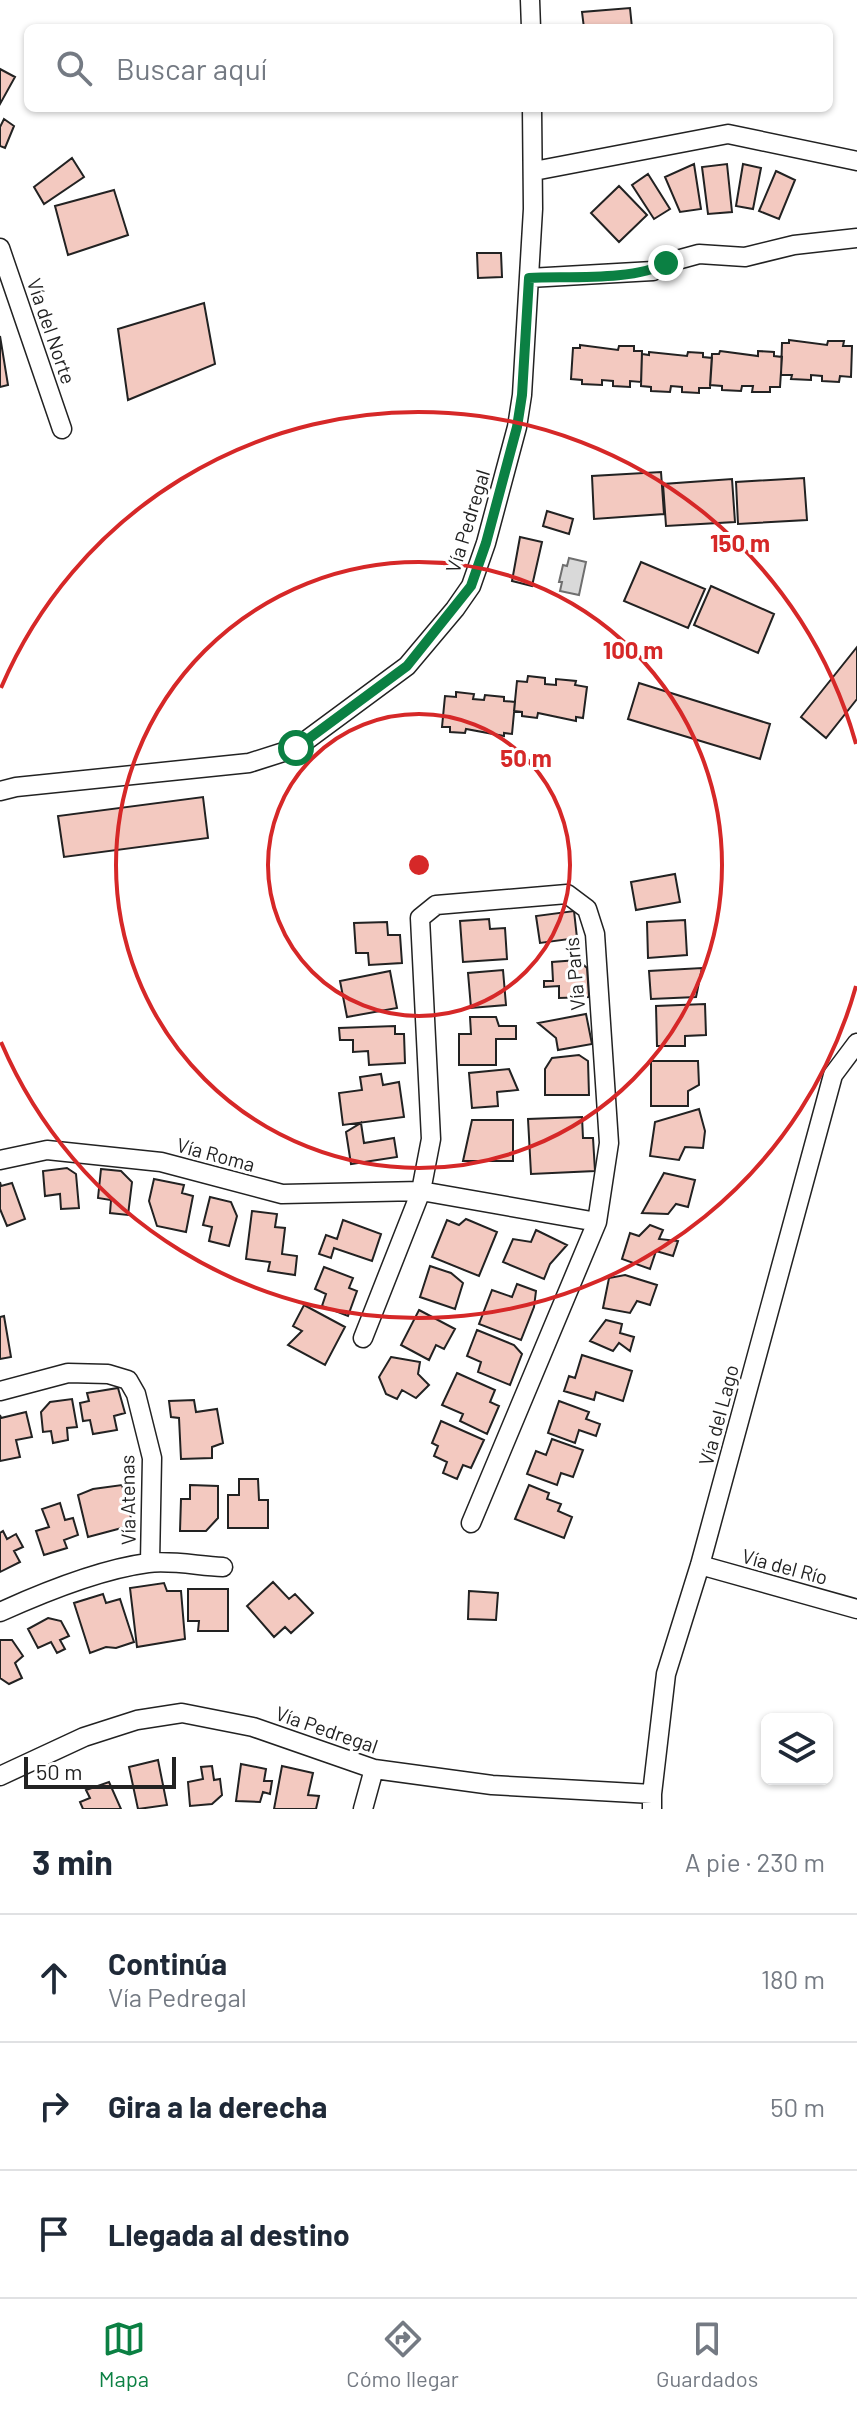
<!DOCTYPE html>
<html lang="es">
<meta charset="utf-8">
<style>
:root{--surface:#fff;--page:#f6f6f7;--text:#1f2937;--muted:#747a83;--line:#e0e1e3;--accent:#0b8043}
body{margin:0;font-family:Barlow,sans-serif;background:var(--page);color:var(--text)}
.controls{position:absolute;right:24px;bottom:24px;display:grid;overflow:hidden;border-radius:12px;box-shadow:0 2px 6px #0004}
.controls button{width:72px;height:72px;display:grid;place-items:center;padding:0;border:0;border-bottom:2px solid var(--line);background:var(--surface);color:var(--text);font:40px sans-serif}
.scale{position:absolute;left:24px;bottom:20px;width:152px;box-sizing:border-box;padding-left:8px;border:4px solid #222;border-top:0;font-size:22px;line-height:28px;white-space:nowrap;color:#222;-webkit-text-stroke:6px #fff;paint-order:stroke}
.stop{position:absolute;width:24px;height:24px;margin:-18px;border:6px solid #0b8043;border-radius:50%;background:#fff}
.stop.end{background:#0b8043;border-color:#fff;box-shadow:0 2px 8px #0008}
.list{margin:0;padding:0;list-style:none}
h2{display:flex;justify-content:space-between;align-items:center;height:104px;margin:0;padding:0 32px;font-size:34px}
h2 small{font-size:26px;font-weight:400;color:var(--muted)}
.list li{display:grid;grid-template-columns:52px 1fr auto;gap:24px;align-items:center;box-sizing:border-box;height:128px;padding:0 32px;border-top:2px solid var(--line)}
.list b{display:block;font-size:30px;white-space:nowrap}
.list p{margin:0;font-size:26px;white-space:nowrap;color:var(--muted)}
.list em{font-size:26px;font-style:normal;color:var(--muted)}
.icon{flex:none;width:44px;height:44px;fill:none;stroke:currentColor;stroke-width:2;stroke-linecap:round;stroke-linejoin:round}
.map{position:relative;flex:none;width:857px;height:1809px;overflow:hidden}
.search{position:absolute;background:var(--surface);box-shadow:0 2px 6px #0004;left:24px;right:24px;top:24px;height:88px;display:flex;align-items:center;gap:20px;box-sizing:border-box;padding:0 28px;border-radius:12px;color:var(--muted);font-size:30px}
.sheet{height:488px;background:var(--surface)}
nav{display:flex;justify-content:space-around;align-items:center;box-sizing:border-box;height:112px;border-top:2px solid var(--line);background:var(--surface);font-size:22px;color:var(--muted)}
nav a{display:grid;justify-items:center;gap:4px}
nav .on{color:var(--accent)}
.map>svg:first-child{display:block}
</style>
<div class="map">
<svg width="857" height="1809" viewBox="0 0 857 1809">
<rect width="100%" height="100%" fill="#fff"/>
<path fill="#d9d9d9" stroke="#6f6f6f" stroke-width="2" d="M 569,558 L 586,562 L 579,595 L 560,591 L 562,582 L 559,582 L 563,565 L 567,566 Z"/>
<path fill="#f3c9c0" stroke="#222" stroke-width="2" d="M 630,8 L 632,28 L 584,28 L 582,12 Z
M 0,69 L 15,77 L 0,104 Z
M 4,119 L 14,126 L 5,148 L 0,146 L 0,127 Z
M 72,158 L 84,177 L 44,204 L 34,187 Z
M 694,164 L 701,209 L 680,212 L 665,177 Z
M 727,164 L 732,212 L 708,214 L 702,167 Z
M 743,164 L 761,168 L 753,209 L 736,206 Z
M 776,171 L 795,180 L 779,219 L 759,211 Z
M 648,174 L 670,209 L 654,219 L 632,185 Z
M 619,186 L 647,215 L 619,242 L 591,213 Z
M 114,190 L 128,235 L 68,255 L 55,206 Z
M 477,253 L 501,253 L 502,277 L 478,278 Z
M 204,303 L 215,364 L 128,400 L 118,329 Z
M 0,336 L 8,385 L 0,387 Z
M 789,340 L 827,345 L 828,341 L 844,341 L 843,346 L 852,346 L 851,377 L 840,376 L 839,382 L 822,381 L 822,376 L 811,375 L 811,380 L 791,379 L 792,375 L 781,375 L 782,343 L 789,343 Z
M 580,345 L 618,350 L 619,346 L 634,346 L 634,351 L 642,351 L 641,382 L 630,381 L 630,387 L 613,386 L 613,381 L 602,380 L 602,385 L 582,384 L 582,380 L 571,379 L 573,348 L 580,348 Z
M 720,351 L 758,356 L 758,351 L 774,352 L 774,356 L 782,357 L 780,387 L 770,387 L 770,392 L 752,392 L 753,386 L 742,386 L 741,391 L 722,390 L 722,386 L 710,385 L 712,354 L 719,354 Z
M 649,352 L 687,356 L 688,352 L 703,353 L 703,357 L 712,358 L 710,388 L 699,388 L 699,393 L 682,392 L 682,387 L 671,386 L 670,392 L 651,391 L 651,387 L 641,386 L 642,354 L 649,355 Z
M 661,472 L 664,514 L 594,519 L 592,476 Z
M 804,478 L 807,520 L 738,524 L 736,482 Z
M 732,479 L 735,522 L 666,526 L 663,484 Z
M 547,511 L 573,519 L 569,534 L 543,526 Z
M 520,537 L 542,542 L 532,586 L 512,581 Z
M 641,562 L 705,589 L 688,628 L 624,601 Z
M 711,586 L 774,614 L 758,653 L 694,625 Z
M 857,647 L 857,699 L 826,738 L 801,717 Z
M 528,676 L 545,678 L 545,684 L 556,685 L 556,679 L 576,681 L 575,685 L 587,687 L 583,718 L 576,717 L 576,721 L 538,713 L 537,718 L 522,716 L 522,712 L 514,711 L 517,681 L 527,682 Z
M 639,683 L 770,724 L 760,759 L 628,719 Z
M 456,692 L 474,694 L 473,699 L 484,700 L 485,695 L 504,697 L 504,701 L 515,702 L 512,734 L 504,733 L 504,736 L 466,729 L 465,733 L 450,732 L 450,727 L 442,727 L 445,696 L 456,697 Z
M 203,797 L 208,838 L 64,857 L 58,816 Z
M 675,874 L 680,902 L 636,910 L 631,882 Z
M 574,911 L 577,938 L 540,943 L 536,916 Z
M 489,919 L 490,929 L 505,928 L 507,959 L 463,962 L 460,921 Z
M 685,920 L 687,955 L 648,958 L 647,922 Z
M 387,922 L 388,935 L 400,935 L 402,963 L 369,965 L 368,953 L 356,953 L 354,923 Z
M 578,960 L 587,968 L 589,997 L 559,998 L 559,986 L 544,987 L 544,981 L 553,981 L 552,962 Z
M 702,968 L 696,997 L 651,999 L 649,971 Z
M 503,970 L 506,1005 L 471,1008 L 468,973 Z
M 390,971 L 397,1008 L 347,1017 L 340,981 Z
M 705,1004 L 706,1035 L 685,1036 L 685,1046 L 657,1046 L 656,1006 Z
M 586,1014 L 592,1044 L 558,1050 L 556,1038 L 538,1023 Z
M 470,1017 L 496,1017 L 499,1026 L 516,1026 L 516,1039 L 496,1039 L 496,1065 L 459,1065 L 459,1034 L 471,1034 Z
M 395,1026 L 395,1034 L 404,1034 L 405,1063 L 369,1065 L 368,1051 L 353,1052 L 353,1040 L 340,1040 L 339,1028 Z
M 579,1055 L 588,1061 L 589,1095 L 545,1095 L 545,1069 L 552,1058 Z
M 651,1061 L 698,1061 L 699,1085 L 688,1091 L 688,1106 L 651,1106 Z
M 509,1069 L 518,1090 L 497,1092 L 498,1106 L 472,1108 L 469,1073 Z
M 381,1074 L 383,1085 L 399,1082 L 404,1117 L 343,1125 L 339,1093 L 362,1090 L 360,1077 Z
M 699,1109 L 705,1131 L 703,1148 L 685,1147 L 679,1160 L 650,1156 L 655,1122 Z
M 582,1117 L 583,1138 L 593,1138 L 595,1171 L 531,1174 L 528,1119 Z
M 472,1120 L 513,1120 L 513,1161 L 463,1161 Z
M 361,1123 L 364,1143 L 394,1138 L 397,1157 L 351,1164 L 346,1132 Z
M 67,1168 L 76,1174 L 79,1208 L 61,1209 L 60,1194 L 45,1196 L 43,1171 Z
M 101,1169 L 121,1171 L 132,1182 L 128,1215 L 110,1213 L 111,1200 L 98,1198 Z
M 664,1173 L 695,1180 L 688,1207 L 676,1204 L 668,1214 L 642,1213 Z
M 154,1179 L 184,1185 L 182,1193 L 193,1196 L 186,1232 L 157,1226 L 149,1201 Z
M 0,1182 L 1,1186 L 12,1183 L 25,1219 L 7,1226 L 0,1209 Z
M 210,1197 L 231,1202 L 237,1216 L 229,1246 L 209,1241 L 212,1227 L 203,1225 Z
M 252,1211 L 277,1214 L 275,1227 L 285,1228 L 282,1254 L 297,1256 L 295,1275 L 268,1271 L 270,1262 L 246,1259 Z
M 466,1219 L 497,1232 L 479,1276 L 432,1257 L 447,1220 L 459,1225 Z
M 343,1220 L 381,1234 L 372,1261 L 334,1248 L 331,1258 L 319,1254 L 326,1235 L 337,1239 Z
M 650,1225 L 663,1230 L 659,1239 L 678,1241 L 673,1256 L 656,1251 L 650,1269 L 622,1259 L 630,1233 L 639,1236 Z
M 536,1230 L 567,1245 L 550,1264 L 544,1279 L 503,1262 L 513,1239 L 531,1242 Z
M 430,1266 L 451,1273 L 463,1283 L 455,1309 L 420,1297 Z
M 324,1267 L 353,1278 L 349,1288 L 357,1291 L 348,1316 L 322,1306 L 326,1294 L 315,1289 Z
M 625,1275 L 657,1285 L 650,1305 L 637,1301 L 630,1313 L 603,1308 L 609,1278 Z
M 517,1284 L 536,1291 L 534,1307 L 521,1340 L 479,1324 L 492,1290 L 512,1297 Z
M 304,1305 L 345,1327 L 325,1365 L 288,1345 L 302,1331 L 293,1326 Z
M 419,1310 L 455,1329 L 444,1349 L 436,1345 L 429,1360 L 401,1345 Z
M 4,1316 L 11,1357 L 0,1359 L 0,1317 Z
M 606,1320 L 622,1324 L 620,1333 L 634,1337 L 630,1351 L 619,1343 L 613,1351 L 590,1341 Z
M 477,1330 L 514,1345 L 522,1354 L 510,1385 L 478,1372 L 481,1362 L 467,1356 Z
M 582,1355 L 632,1371 L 623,1401 L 596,1392 L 594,1400 L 564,1391 L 569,1376 L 575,1378 Z
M 391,1357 L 420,1362 L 418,1374 L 429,1385 L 416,1398 L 402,1390 L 397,1399 L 386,1394 L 379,1377 Z
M 457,1373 L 495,1390 L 490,1402 L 499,1406 L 487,1434 L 460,1421 L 463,1414 L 442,1405 Z
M 118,1388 L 125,1413 L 114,1416 L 117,1430 L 93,1434 L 90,1420 L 83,1421 L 80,1403 L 89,1401 L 87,1393 Z
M 72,1399 L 77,1427 L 67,1428 L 68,1440 L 53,1443 L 51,1431 L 43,1432 L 41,1412 L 50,1402 Z
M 194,1400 L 196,1412 L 217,1409 L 223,1443 L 212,1447 L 212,1458 L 181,1459 L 179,1418 L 171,1417 L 169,1401 Z
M 559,1401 L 589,1412 L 586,1419 L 600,1424 L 596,1436 L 579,1430 L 575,1443 L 548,1433 Z
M 26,1412 L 32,1437 L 16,1440 L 20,1457 L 0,1461 L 0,1415 L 1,1418 Z
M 441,1421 L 484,1440 L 471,1468 L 463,1465 L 457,1479 L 443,1473 L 447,1462 L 434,1456 L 438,1446 L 432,1443 Z
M 552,1439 L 583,1450 L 573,1477 L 561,1473 L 557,1485 L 527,1474 L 536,1451 L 546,1455 Z
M 239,1479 L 258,1479 L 259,1500 L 268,1500 L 268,1528 L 228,1528 L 228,1495 L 239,1495 Z
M 122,1485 L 133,1525 L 88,1537 L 78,1495 L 93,1489 Z
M 190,1485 L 218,1486 L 218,1518 L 206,1531 L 180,1531 L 181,1499 L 190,1499 Z
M 529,1485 L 549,1493 L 547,1499 L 561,1504 L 558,1511 L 572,1517 L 564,1538 L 515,1519 Z
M 60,1503 L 65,1520 L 73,1518 L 78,1535 L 64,1540 L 67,1548 L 44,1555 L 36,1531 L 49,1527 L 42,1509 Z
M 3,1531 L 7,1539 L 16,1534 L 23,1547 L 14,1551 L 20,1562 L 0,1572 L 0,1533 Z
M 273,1582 L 289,1599 L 295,1594 L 313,1613 L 291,1633 L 285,1627 L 274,1637 L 247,1606 Z
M 164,1583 L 167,1591 L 181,1591 L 185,1639 L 137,1647 L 130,1588 Z
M 188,1589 L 228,1589 L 228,1631 L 198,1631 L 199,1621 L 188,1621 Z
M 469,1591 L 498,1593 L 496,1620 L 468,1619 Z
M 103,1594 L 106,1603 L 120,1599 L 134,1642 L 116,1648 L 106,1647 L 90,1653 L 74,1603 Z
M 48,1618 L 61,1621 L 69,1636 L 60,1640 L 65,1649 L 57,1653 L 51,1642 L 38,1648 L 28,1629 Z
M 0,1640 L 12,1640 L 23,1656 L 15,1663 L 22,1678 L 9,1684 L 0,1678 Z
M 158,1760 L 167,1805 L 138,1809 L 129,1767 Z
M 241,1764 L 266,1769 L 264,1781 L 272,1781 L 270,1794 L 263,1792 L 260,1802 L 236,1801 Z
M 212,1766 L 214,1780 L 220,1779 L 222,1795 L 212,1804 L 190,1806 L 188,1782 L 203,1779 L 201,1767 Z
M 282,1766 L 313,1773 L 308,1795 L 319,1796 L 316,1809 L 274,1809 Z
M 109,1782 L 121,1809 L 83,1809 L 80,1802 L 90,1798 L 86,1790 Z"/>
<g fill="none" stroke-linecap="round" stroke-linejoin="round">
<defs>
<path id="street" d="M 530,0 L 531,28
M 534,171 L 728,134 L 857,161
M 0,248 L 62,429
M 529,278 L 653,271 L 666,263 L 699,254 L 745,257 L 794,245 L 857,238
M 0,791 L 16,787 L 249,763 L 296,748 L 407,666 L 455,609 L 471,586 L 486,543 L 517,427 L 522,395 L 533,209 L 532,108
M 0,1160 L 47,1150 L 161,1162 L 282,1194 L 421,1191 L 597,1222
M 363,1338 L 421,1191 L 431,1139 L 420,918 L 436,905 L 567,894 L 587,909 L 595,934 L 609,1143 L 597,1222 L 471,1523
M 0,1391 L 68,1373 L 108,1374 L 128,1380 L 136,1394 L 152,1458 L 150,1562
M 700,1565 L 857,1609
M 0,1612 C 42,1593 102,1569 148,1563 C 171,1560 199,1566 223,1567
M 0,1776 L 84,1737 L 137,1720 L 182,1713 L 253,1727 L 374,1769 L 492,1785 L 652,1794
M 363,1809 L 374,1769
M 652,1809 L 652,1794 L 666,1674 L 700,1565 L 833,1075 L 857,1043"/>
</defs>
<use href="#street" stroke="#222" stroke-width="21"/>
<use href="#street" stroke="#fff" stroke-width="18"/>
</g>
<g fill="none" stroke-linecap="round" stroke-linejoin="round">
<path stroke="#0b8043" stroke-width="10" d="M 296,748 L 407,666 L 471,586 L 486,543 L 517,427 L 522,395 L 529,278 C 566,276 636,281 666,263"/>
</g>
<g fill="none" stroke="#d62828" stroke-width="4">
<circle cx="419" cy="865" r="151"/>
<circle cx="419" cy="865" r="303"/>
<path d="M856 986A454 454 0 0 1 1 1042M1 688A454 454 0 0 1 856 744"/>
</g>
<g text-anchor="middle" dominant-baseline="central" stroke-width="6" stroke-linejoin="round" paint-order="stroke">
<g font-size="20" fill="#222" stroke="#fff">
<text transform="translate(52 331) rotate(71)">Vía del Norte</text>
<text transform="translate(467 521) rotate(-73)">Vía Pedregal</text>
<text transform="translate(574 974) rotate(-95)">Vía París</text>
<text transform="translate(216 1154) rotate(15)">Vía Roma</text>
<text transform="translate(718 1415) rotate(-75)">Vía del Lago</text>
<text transform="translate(127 1500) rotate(-91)">Vía Atenas</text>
<text transform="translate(785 1566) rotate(15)">Vía del Río</text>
<text transform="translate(327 1729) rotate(19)">Vía Pedregal</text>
</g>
</g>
<circle cx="419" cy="865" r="12" fill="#d62828" stroke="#fff" stroke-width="4"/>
<g font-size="24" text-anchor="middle" font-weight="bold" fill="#d62828" stroke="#fff" stroke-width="6" stroke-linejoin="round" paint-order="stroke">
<text x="740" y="552">150 m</text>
<text x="633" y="659">100 m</text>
<text x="526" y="767">50 m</text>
</g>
</svg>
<div class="controls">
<button><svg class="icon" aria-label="layers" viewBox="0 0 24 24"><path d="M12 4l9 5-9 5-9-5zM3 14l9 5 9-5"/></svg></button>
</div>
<div class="scale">50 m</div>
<div class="stop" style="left:296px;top:748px"></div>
<div class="stop end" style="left:666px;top:263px"></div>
<div class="search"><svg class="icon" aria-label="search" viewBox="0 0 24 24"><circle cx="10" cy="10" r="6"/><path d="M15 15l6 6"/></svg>Buscar aquí</div>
</div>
<section class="sheet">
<h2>3 min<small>A pie · 230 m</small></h2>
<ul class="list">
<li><svg class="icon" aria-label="ahead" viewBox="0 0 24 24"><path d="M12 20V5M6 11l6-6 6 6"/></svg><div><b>Continúa</b><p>Vía Pedregal</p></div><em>180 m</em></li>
<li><svg class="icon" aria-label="right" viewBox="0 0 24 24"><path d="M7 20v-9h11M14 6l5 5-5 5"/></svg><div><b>Gira a la derecha</b></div><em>50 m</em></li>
<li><svg class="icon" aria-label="arrive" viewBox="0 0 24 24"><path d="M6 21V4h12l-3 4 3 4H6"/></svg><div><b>Llegada al destino</b></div></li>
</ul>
</section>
<nav>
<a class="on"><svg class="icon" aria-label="map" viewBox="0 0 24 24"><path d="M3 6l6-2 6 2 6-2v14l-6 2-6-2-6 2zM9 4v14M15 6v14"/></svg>Mapa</a>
<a><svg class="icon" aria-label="directions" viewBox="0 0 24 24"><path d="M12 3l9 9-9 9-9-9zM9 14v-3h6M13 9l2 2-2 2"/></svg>Cómo llegar</a>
<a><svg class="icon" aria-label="saved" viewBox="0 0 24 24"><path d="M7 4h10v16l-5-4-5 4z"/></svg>Guardados</a>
</nav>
